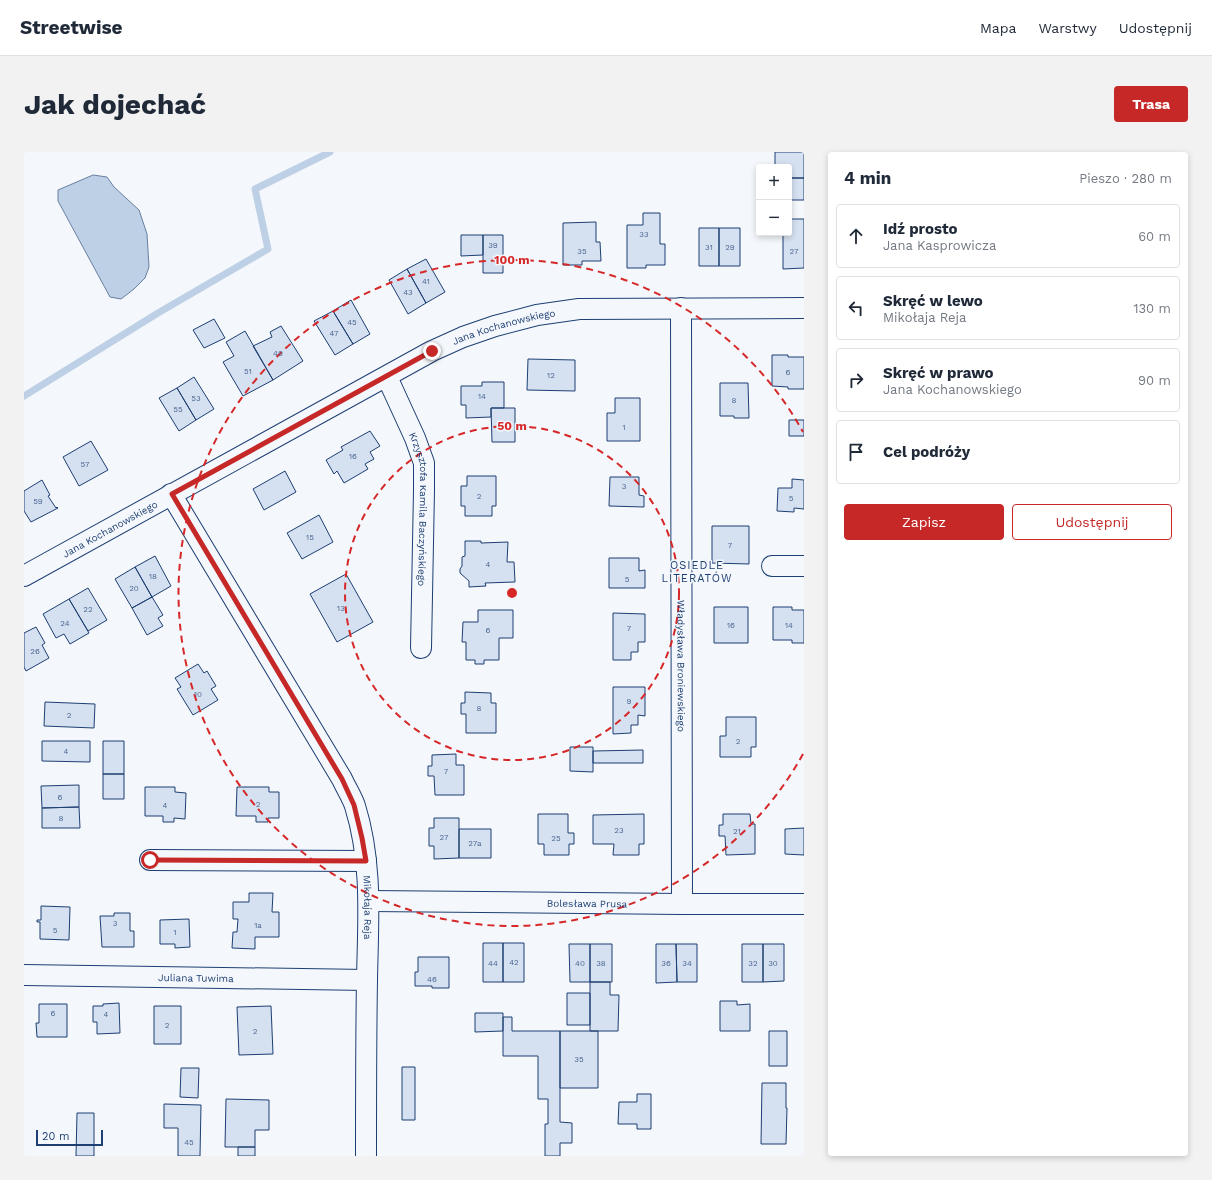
<!DOCTYPE html>
<html lang="pl">
<meta charset="utf-8">
<style>
:root{--surface:#fff;--page:#f2f2f3;--text:#1f2937;--muted:#747a83;--line:#e0e1e3;--accent:#c62828}
body{margin:0;font-family:"Work Sans",sans-serif;background:var(--page);color:var(--text)}
.controls{position:absolute;right:12px;top:12px;display:grid;overflow:hidden;border-radius:4px;box-shadow:0 2px 6px #0003}
.controls button{width:36px;height:36px;display:grid;place-items:center;padding:0;border:0;border-bottom:1px solid var(--line);background:var(--surface);color:var(--text);font:20px sans-serif}
.scale{position:absolute;left:12px;bottom:10px;width:67px;box-sizing:border-box;padding-left:4px;border:2px solid #1d3f73;border-top:0;font-size:11px;line-height:14px;white-space:nowrap;color:#1d3f73;-webkit-text-stroke:3px #f4f7fb;paint-order:stroke}
.stop{position:absolute;width:12px;height:12px;margin:-9px;border:3px solid #c62828;border-radius:50%;background:#fff}
.stop.end{background:#c62828;border-color:#fff;box-shadow:0 1px 4px #0008}
.list{margin:0;padding:0;list-style:none}
h2{display:flex;justify-content:space-between;align-items:center;height:52px;margin:0;padding:0 16px;font-size:17px}
h2 small{font-size:13px;font-weight:400;color:var(--muted)}
.list li{display:grid;grid-template-columns:26px 1fr auto;gap:12px;align-items:center;box-sizing:border-box;height:64px;margin:0 8px 8px;padding:0 8px;border:1px solid var(--line);border-radius:4px}
.list b{display:block;font-size:15px;white-space:nowrap}
.list p{margin:0;font-size:13px;white-space:nowrap;color:var(--muted)}
.list em{font-size:13px;font-style:normal;color:var(--muted)}
.actions{display:flex;gap:8px;padding:12px 16px}
.actions a{flex:1;padding:9px 0;border:1px solid var(--accent);border-radius:4px;text-align:center;font-size:14px;color:var(--accent)}
.actions .main{background:var(--accent);color:#fff}
.icon{flex:none;width:22px;height:22px;fill:none;stroke:currentColor;stroke-width:2;stroke-linecap:round;stroke-linejoin:round}
.map{position:relative;flex:none;width:780px;height:1004px;overflow:hidden;border-radius:4px}
header{display:flex;align-items:center;gap:24px;box-sizing:border-box;height:56px;padding:0 20px;background:var(--surface);border-bottom:1px solid var(--line)}
header strong{font-size:19px}
nav{display:flex;gap:22px;margin-inline-start:auto;font-size:14px}
.intro{display:flex;align-items:center;justify-content:space-between;box-sizing:border-box;height:96px;padding:0 24px}
h1{margin:0;font-size:28px}
.button{padding:10px 18px;border-radius:4px;background:var(--accent);color:#fff;font-size:14px;font-weight:700}
main{display:flex;gap:24px;padding:0 24px}
aside{flex:1;background:var(--surface);border-radius:4px;box-shadow:0 2px 6px #0003}
.map>svg:first-child{display:block}
</style>
<header>
<strong>Streetwise</strong>
<nav><a>Mapa</a><a>Warstwy</a><a>Udostępnij</a></nav>
</header>
<div class="intro"><h1>Jak dojechać</h1><a class="button">Trasa</a></div>
<main>
<div class="map">
<svg width="780" height="1004" viewBox="0 0 780 1004">
<rect width="100%" height="100%" fill="#f4f7fb"/>
<path fill="#bed0e5" stroke="#687fa3" d="M 69,23 L 83,25 L 90,35 L 115,58 L 123,82 L 125,115 L 121,126 L 110,137 L 97,147 L 86,145 L 34,49 L 34,38 Z"/>
<g fill="none" stroke-linecap="round" stroke-linejoin="round">
<path stroke="#bed0e5" stroke-width="7" d="M 0,244 L 134,161 L 244,97 L 231,37 L 306,0"/>
</g>
<path fill="#d5e0f0" stroke="#1d3f73" d="M 751,0 L 780,0 L 780,26 L 765,26 L 765,15 L 751,15 Z
M 765,26 L 780,26 L 780,48 L 765,48 Z
M 619,61 L 636,61 L 636,92 L 641,92 L 641,113 L 622,113 L 622,116 L 603,116 L 603,73 L 619,73 Z
M 765,67 L 780,67 L 780,116 L 759,117 L 759,81 L 765,81 Z
M 572,70 L 572,90 L 576,90 L 577,109 L 558,109 L 558,113 L 539,113 L 539,71 Z
M 675,76 L 695,76 L 695,114 L 675,114 Z
M 695,76 L 716,76 L 716,114 L 695,114 Z
M 437,83 L 459,83 L 459,103 L 437,104 Z
M 459,83 L 479,83 L 479,121 L 459,121 Z
M 402,107 L 421,140 L 402,151 L 383,117 Z
M 383,117 L 402,151 L 384,162 L 365,128 Z
M 327,148 L 346,182 L 329,192 L 309,159 Z
M 309,159 L 329,192 L 311,203 L 290,169 Z
M 190,167 L 201,186 L 180,196 L 169,178 Z
M 257,174 L 279,209 L 249,228 L 229,194 L 248,185 L 246,180 Z
M 221,179 L 249,228 L 219,244 L 199,210 L 210,204 L 202,190 Z
M 748,203 L 764,203 L 764,205 L 780,205 L 780,237 L 764,237 L 764,235 L 748,234 Z
M 504,207 L 551,208 L 551,239 L 503,238 Z
M 170,225 L 190,257 L 172,268 L 153,236 Z
M 458,230 L 480,230 L 480,256 L 467,256 L 467,265 L 442,266 L 442,253 L 437,253 L 437,234 L 458,234 Z
M 696,231 L 724,231 L 725,266 L 710,266 L 710,264 L 696,264 Z
M 153,236 L 172,268 L 155,279 L 135,246 Z
M 591,246 L 616,246 L 616,289 L 583,289 L 583,261 L 591,261 Z
M 467,256 L 491,256 L 491,290 L 468,290 Z
M 765,268 L 780,268 L 780,284 L 765,284 Z
M 346,279 L 356,294 L 346,300 L 350,307 L 341,312 L 344,317 L 320,331 L 313,319 L 310,322 L 302,308 L 319,298 L 317,295 Z
M 67,289 L 84,318 L 55,334 L 39,305 Z
M 261,319 L 272,340 L 240,358 L 229,337 Z
M 443,324 L 472,324 L 472,354 L 468,354 L 468,364 L 441,364 L 441,354 L 437,354 L 437,334 L 443,334 Z
M 586,325 L 615,325 L 615,343 L 620,344 L 620,355 L 585,354 Z
M 768,327 L 780,328 L 780,357 L 770,356 L 770,360 L 753,359 L 754,336 L 768,336 Z
M 18,328 L 26,343 L 24,344 L 32,356 L 33,355 L 34,356 L 7,370 L 0,359 L 0,339 Z
M 295,363 L 309,390 L 278,407 L 263,381 Z
M 688,374 L 725,374 L 725,412 L 688,411 Z
M 441,389 L 457,389 L 457,391 L 484,390 L 483,410 L 490,410 L 491,430 L 461,431 L 462,434 L 445,435 L 445,429 L 436,421 L 436,417 L 438,414 L 438,405 L 441,404 Z
M 131,404 L 147,434 L 128,445 L 111,415 Z
M 585,406 L 615,406 L 615,419 L 621,418 L 621,436 L 585,436 Z
M 111,415 L 128,445 L 108,456 L 91,427 Z
M 322,422 L 349,470 L 313,490 L 286,442 Z
M 64,436 L 83,468 L 64,479 L 45,447 Z
M 128,445 L 139,463 L 134,466 L 139,474 L 123,483 L 108,456 Z
M 45,447 L 65,481 L 46,492 L 40,482 L 32,486 L 19,462 Z
M 690,455 L 724,455 L 724,491 L 690,491 Z
M 749,455 L 768,455 L 768,458 L 780,458 L 780,491 L 768,491 L 768,488 L 749,488 Z
M 454,458 L 489,458 L 489,486 L 475,486 L 475,508 L 460,508 L 460,512 L 451,512 L 451,508 L 442,508 L 442,490 L 438,490 L 439,470 L 454,470 Z
M 589,461 L 621,462 L 621,490 L 614,490 L 614,500 L 607,500 L 607,508 L 589,508 Z
M 12,475 L 21,491 L 18,493 L 25,506 L 2,519 L 0,515 L 0,481 Z
M 174,512 L 180,521 L 183,519 L 192,534 L 187,537 L 194,548 L 169,563 L 153,537 L 157,535 L 151,526 Z
M 589,535 L 621,535 L 621,564 L 614,563 L 614,573 L 607,573 L 607,581 L 589,582 Z
M 441,540 L 467,541 L 467,551 L 472,551 L 472,581 L 442,581 L 442,562 L 437,562 L 437,551 L 441,551 Z
M 21,550 L 71,552 L 70,576 L 20,574 Z
M 702,565 L 732,565 L 732,595 L 727,595 L 727,605 L 696,605 L 696,584 L 702,584 Z
M 18,589 L 66,589 L 66,610 L 18,609 Z
M 79,589 L 100,589 L 100,622 L 79,622 Z
M 546,595 L 569,595 L 569,620 L 546,619 Z
M 619,598 L 619,611 L 569,611 L 569,599 Z
M 432,602 L 432,613 L 440,613 L 440,643 L 411,643 L 410,624 L 404,624 L 404,614 L 408,614 L 408,603 Z
M 79,622 L 100,622 L 100,647 L 79,647 Z
M 55,633 L 55,655 L 18,656 L 17,634 Z
M 121,635 L 151,635 L 151,640 L 162,641 L 161,667 L 150,666 L 150,670 L 139,670 L 139,664 L 121,664 Z
M 213,635 L 245,635 L 245,640 L 255,640 L 255,666 L 244,666 L 244,670 L 232,670 L 232,664 L 212,664 Z
M 55,655 L 56,676 L 18,676 L 18,656 Z
M 514,662 L 544,662 L 544,681 L 550,681 L 550,692 L 545,692 L 545,703 L 520,703 L 520,692 L 514,692 Z
M 620,662 L 620,692 L 615,692 L 615,703 L 589,703 L 590,692 L 569,692 L 569,663 Z
M 699,662 L 726,662 L 727,672 L 731,672 L 731,702 L 702,703 L 701,684 L 695,684 L 695,673 L 699,673 Z
M 410,666 L 435,666 L 435,706 L 410,707 L 410,694 L 405,694 L 405,676 L 410,676 Z
M 780,676 L 780,703 L 761,702 L 761,677 Z
M 435,677 L 467,677 L 467,706 L 435,706 Z
M 225,741 L 249,741 L 248,760 L 255,760 L 255,785 L 231,785 L 231,797 L 208,796 L 209,780 L 213,780 L 214,767 L 209,767 L 209,750 L 225,750 Z
M 17,754 L 46,755 L 45,788 L 16,787 L 16,770 L 13,770 L 13,768 L 17,768 Z
M 90,761 L 106,761 L 106,779 L 110,779 L 110,795 L 78,795 L 76,764 L 90,764 Z
M 165,767 L 166,795 L 151,796 L 151,792 L 136,792 L 136,768 Z
M 459,791 L 479,791 L 479,830 L 459,830 Z
M 479,791 L 500,791 L 500,830 L 479,830 Z
M 545,792 L 566,792 L 566,830 L 546,830 Z
M 566,792 L 588,792 L 588,830 L 566,830 Z
M 632,792 L 652,792 L 653,830 L 632,831 Z
M 652,792 L 673,792 L 673,830 L 653,830 Z
M 718,792 L 739,792 L 739,830 L 718,830 Z
M 739,792 L 760,792 L 760,829 L 739,830 Z
M 394,805 L 425,805 L 425,836 L 408,836 L 408,834 L 391,834 L 391,820 L 394,820 Z
M 566,830 L 586,830 L 586,843 L 595,843 L 594,879 L 566,879 Z
M 543,841 L 566,841 L 566,873 L 543,873 Z
M 696,849 L 713,849 L 713,853 L 726,852 L 726,879 L 696,879 Z
M 95,851 L 96,881 L 73,882 L 73,870 L 69,870 L 69,854 L 79,854 L 79,852 Z
M 15,852 L 43,852 L 43,885 L 13,885 L 12,871 L 15,871 Z
M 130,854 L 157,854 L 157,892 L 130,892 Z
M 247,854 L 249,902 L 215,903 L 213,855 Z
M 451,861 L 479,861 L 479,879 L 451,880 Z
M 479,865 L 488,865 L 488,879 L 536,879 L 536,970 L 548,971 L 548,991 L 536,991 L 536,1004 L 521,1004 L 521,972 L 524,972 L 524,947 L 514,947 L 514,904 L 479,904 Z
M 536,879 L 574,879 L 574,936 L 536,936 Z
M 745,879 L 763,879 L 763,914 L 745,914 Z
M 378,915 L 391,915 L 391,968 L 378,968 Z
M 157,916 L 175,916 L 174,946 L 156,945 Z
M 738,931 L 762,931 L 762,956 L 763,956 L 762,992 L 737,992 Z
M 613,942 L 627,942 L 627,977 L 613,977 L 613,972 L 594,972 L 595,950 L 613,950 Z
M 202,947 L 245,948 L 245,978 L 231,978 L 231,995 L 201,995 Z
M 140,952 L 177,953 L 176,1004 L 154,1004 L 154,976 L 140,976 Z
M 53,961 L 70,961 L 70,1004 L 52,1004 Z
M 214,995 L 231,995 L 231,1004 L 214,1004 Z"/>
<g fill="none" stroke-linecap="round" stroke-linejoin="round">
<defs>
<g id="minor">
<path id="s1" d="M 657,156 L 658,752"/>
<path id="s2" d="M 363,225 L 391,286 L 400,311 L 400,338 L 397,496"/>
<path id="s3" d="M 147,342 L 318,627 C 322,636 328,645 331,654 C 349,712 344,769 343,828 C 342,887 342,945 342,1004"/>
<path d="M 748,414 L 780,414"/>
<path id="s4" d="M 0,424 L 408,199 L 439,185 L 471,174 L 513,163 L 555,157 L 780,156"/>
<path d="M 126,708 L 342,709"/>
<path id="s5" d="M 345,749 L 658,752 L 780,752"/>
<path id="s6" d="M 0,823 L 343,828"/>
</g>
</defs>
<use href="#minor" stroke="#1d3f73" stroke-width="22"/>
<use href="#minor" stroke="#f4f7fb" stroke-width="20"/>
</g>
<g fill="none" stroke-linecap="round" stroke-linejoin="round">
<path stroke="#c62828" stroke-width="5" d="M 126,708 L 342,709 L 338,686 L 330,653 L 318,627 L 148,342 L 408,199"/>
</g>
<g fill="none" stroke="#d62828" stroke-width="2" stroke-dasharray="7 5">
<circle cx="488" cy="441" r="167"/>
<path d="M779 602A333 333 0 1 1 779 280"/>
</g>
<g text-anchor="middle" dominant-baseline="central" stroke-width="3" stroke-linejoin="round" paint-order="stroke">
<g font-size="8" fill="#4b6792">
<text x="620" y="82">33</text>
<text x="469" y="93">39</text>
<text x="685" y="95">31</text>
<text x="706" y="95">29</text>
<text x="558" y="99">35</text>
<text x="770" y="99">27</text>
<text x="402" y="129">41</text>
<text x="384" y="140">43</text>
<text x="328" y="170">45</text>
<text x="310" y="181">47</text>
<text x="254" y="201">49</text>
<text x="224" y="219">51</text>
<text x="764" y="220">6</text>
<text x="527" y="223">12</text>
<text x="458" y="244">14</text>
<text x="172" y="246">53</text>
<text x="710" y="248">8</text>
<text x="154" y="257">55</text>
<text x="600" y="275">1</text>
<text x="329" y="304">16</text>
<text x="61" y="312">57</text>
<text x="600" y="334">3</text>
<text x="455" y="344">2</text>
<text x="767" y="346">5</text>
<text x="14" y="349">59</text>
<text x="286" y="385">15</text>
<text x="706" y="393">7</text>
<text x="464" y="412">4</text>
<text x="129" y="424">18</text>
<text x="603" y="427">5</text>
<text x="110" y="436">20</text>
<text x="317" y="456">13</text>
<text x="64" y="457">22</text>
<text x="41" y="471">24</text>
<text x="707" y="473">16</text>
<text x="765" y="473">14</text>
<text x="605" y="476">7</text>
<text x="464" y="478">6</text>
<text x="11" y="499">26</text>
<text x="174" y="542">10</text>
<text x="605" y="549">9</text>
<text x="455" y="556">8</text>
<text x="45" y="563">2</text>
<text x="714" y="589">2</text>
<text x="42" y="599">4</text>
<text x="422" y="619">7</text>
<text x="36" y="645">6</text>
<text x="234" y="652">2</text>
<text x="141" y="653">4</text>
<text x="37" y="666">8</text>
<text x="595" y="678">23</text>
<text x="713" y="679">21</text>
<text x="420" y="685">27</text>
<text x="532" y="686">25</text>
<text x="451" y="691">27a</text>
<text x="91" y="771">3</text>
<text x="234" y="773">1a</text>
<text x="31" y="778">5</text>
<text x="151" y="780">1</text>
<text x="490" y="810">42</text>
<text x="469" y="811">44</text>
<text x="556" y="811">40</text>
<text x="577" y="811">38</text>
<text x="642" y="811">36</text>
<text x="663" y="811">34</text>
<text x="729" y="811">32</text>
<text x="749" y="811">30</text>
<text x="408" y="827">46</text>
<text x="29" y="861">6</text>
<text x="82" y="862">4</text>
<text x="143" y="873">2</text>
<text x="231" y="879">2</text>
<text x="555" y="907">35</text>
<text x="165" y="990">45</text>
</g>
<g font-size="10" fill="#1d3f73" stroke="#f4f7fb">
<text stroke="none"><textPath href="#s4" startOffset="542">Jana Kochanowskiego</textPath></text>
<text stroke="none"><textPath href="#s2" startOffset="139">Krzysztofa Kamila Baczyńskiego</textPath></text>
<text stroke="none"><textPath href="#s4" startOffset="98">Jana Kochanowskiego</textPath></text>
<text stroke="none"><textPath href="#s1" startOffset="358">Władysława Broniewskiego</textPath></text>
<text stroke="none"><textPath href="#s5" startOffset="218">Bolesława Prusa</textPath></text>
<text stroke="none"><textPath href="#s3" startOffset="465">Mikołaja Reja</textPath></text>
<text stroke="none"><textPath href="#s6" startOffset="172">Juliana Tuwima</textPath></text>
</g>
<g font-size="11" letter-spacing="1" fill="#1d3f73" stroke="#f4f7fb">
<text x="673" y="413">OSIEDLE<tspan x="673" dy="13">LITERATÓW</tspan></text>
</g>
</g>
<circle cx="488" cy="441" r="6" fill="#d62828" stroke="#f4f7fb" stroke-width="2"/>
<g font-size="12" text-anchor="middle" font-weight="bold" fill="#d62828" stroke="#f4f7fb" stroke-width="3" stroke-linejoin="round" paint-order="stroke">
<text x="488" y="112">100 m</text>
<text x="488" y="278">50 m</text>
</g>
</svg>
<div class="controls">
<button>+</button>
<button>−</button>
</div>
<div class="scale">20 m</div>
<div class="stop" style="left:126px;top:708px"></div>
<div class="stop end" style="left:408px;top:199px"></div>
</div>
<aside>
<h2>4 min<small>Pieszo · 280 m</small></h2>
<ul class="list">
<li><svg class="icon" aria-label="ahead" viewBox="0 0 24 24"><path d="M12 20V5M6 11l6-6 6 6"/></svg><div><b>Idź prosto</b><p>Jana Kasprowicza</p></div><em>60 m</em></li>
<li><svg class="icon" aria-label="left" viewBox="0 0 24 24"><path d="M17 20v-9H6M10 6l-5 5 5 5"/></svg><div><b>Skręć w lewo</b><p>Mikołaja Reja</p></div><em>130 m</em></li>
<li><svg class="icon" aria-label="right" viewBox="0 0 24 24"><path d="M7 20v-9h11M14 6l5 5-5 5"/></svg><div><b>Skręć w prawo</b><p>Jana Kochanowskiego</p></div><em>90 m</em></li>
<li><svg class="icon" aria-label="arrive" viewBox="0 0 24 24"><path d="M6 21V4h12l-3 4 3 4H6"/></svg><div><b>Cel podróży</b></div></li>
</ul>
<div class="actions"><a class="main">Zapisz</a><a>Udostępnij</a></div>
</aside>
</main>
